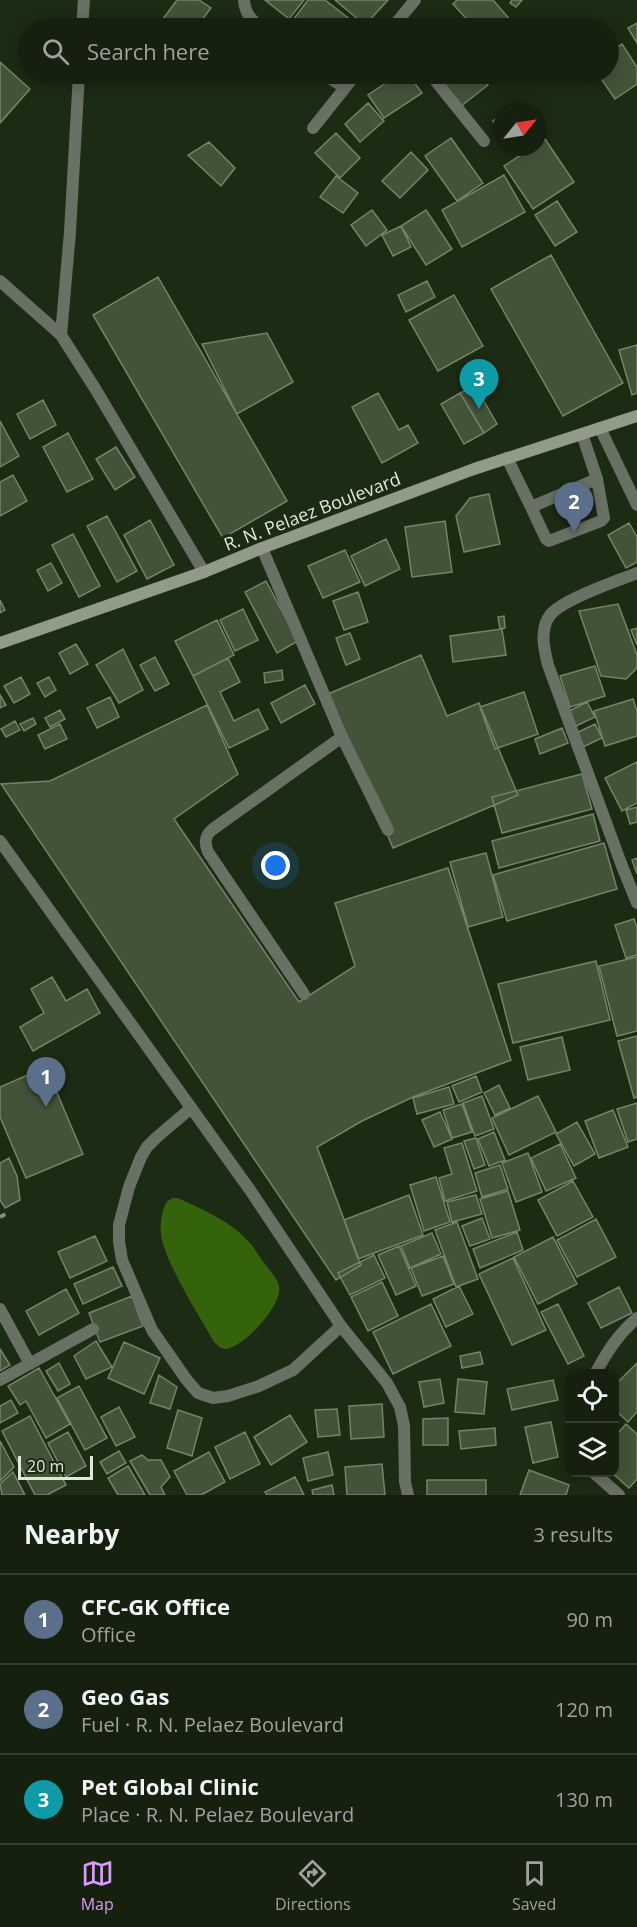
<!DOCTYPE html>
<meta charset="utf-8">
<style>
:root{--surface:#15200f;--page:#1e2818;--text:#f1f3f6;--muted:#9da39e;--line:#343e2f;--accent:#da9af7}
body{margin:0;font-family:"Open Sans",sans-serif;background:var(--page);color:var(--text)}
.controls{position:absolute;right:18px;bottom:18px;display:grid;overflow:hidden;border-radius:12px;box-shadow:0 3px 15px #0003}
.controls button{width:54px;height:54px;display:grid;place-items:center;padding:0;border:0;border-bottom:2px solid var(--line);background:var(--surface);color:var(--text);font:30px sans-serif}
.compass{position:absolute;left:493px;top:102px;width:54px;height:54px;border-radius:50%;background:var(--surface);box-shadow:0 3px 15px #0003;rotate:60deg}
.scale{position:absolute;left:18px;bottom:15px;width:75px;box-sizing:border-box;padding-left:6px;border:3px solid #dfe9da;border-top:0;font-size:16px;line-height:21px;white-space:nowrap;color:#dfe9da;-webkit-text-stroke:4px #1c2b14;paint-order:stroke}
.you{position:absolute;left:276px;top:866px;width:21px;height:21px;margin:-15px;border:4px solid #fff;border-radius:50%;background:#1a73e8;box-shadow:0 0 0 9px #1a73e833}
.badge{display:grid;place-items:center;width:39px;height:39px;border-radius:50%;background:var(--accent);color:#fff;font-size:20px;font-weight:700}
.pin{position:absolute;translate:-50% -50px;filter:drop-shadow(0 2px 3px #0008)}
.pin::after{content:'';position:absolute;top:32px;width:21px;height:18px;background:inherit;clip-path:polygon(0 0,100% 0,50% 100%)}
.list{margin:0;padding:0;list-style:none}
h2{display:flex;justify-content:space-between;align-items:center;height:78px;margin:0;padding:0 24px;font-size:26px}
h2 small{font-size:20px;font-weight:400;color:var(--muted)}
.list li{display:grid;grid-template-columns:39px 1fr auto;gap:18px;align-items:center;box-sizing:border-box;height:90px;padding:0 24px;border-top:2px solid var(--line)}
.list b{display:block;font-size:22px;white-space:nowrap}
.list p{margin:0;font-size:20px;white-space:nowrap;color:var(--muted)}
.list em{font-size:20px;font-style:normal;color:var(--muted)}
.icon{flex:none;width:33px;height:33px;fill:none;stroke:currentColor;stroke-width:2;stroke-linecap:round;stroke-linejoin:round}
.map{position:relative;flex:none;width:637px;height:1495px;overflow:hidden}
.search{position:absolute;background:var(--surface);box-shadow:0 3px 15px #0003;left:18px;right:18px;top:18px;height:66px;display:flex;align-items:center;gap:15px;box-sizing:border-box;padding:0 21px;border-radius:33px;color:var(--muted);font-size:22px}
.sheet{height:348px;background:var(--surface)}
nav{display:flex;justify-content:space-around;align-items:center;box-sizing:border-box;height:84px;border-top:2px solid var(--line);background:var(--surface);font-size:16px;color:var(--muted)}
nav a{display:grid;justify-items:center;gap:3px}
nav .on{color:var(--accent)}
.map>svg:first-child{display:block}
</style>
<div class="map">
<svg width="637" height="1495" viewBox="0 0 637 1495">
<rect width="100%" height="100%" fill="#1c2b14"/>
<path fill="#35630c" d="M 174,1198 L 178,1198 C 203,1210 229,1220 248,1241 C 254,1247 259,1256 264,1263 C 269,1270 278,1278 279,1286 C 283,1305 244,1347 226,1349 C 220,1349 218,1345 214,1342 C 200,1317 164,1261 161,1234 C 160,1226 161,1219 163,1211 C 165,1204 166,1200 174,1198 Z"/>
<path fill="#43533a" stroke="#738469" stroke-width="1.5" d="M 177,0 L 199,0 L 211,8 L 196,28 L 164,28 L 159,24 Z
M 265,0 L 304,0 L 289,19 Z
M 308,0 L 325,0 L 360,27 L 358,28 L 287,28 Z
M 335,0 L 388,0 L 365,25 Z
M 457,0 L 493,0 L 512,22 L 505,28 L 475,28 L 453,4 Z
M 512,0 L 522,0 L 516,7 L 510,3 Z
M 637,23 L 637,43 L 628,28 Z
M 622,44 L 637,67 L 637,84 L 615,99 L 598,74 L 608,74 L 608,53 Z
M 0,62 L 30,89 L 0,123 Z
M 399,74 L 408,74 L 422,93 L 384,118 L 368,95 Z
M 435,74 L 479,74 L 488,85 L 460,107 Z
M 368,103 L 384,121 L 360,142 L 345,124 Z
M 502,114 L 502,134 L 493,121 Z
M 336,133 L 360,158 L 340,178 L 315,153 Z
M 451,138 L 483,183 L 457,201 L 425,156 Z
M 545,139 L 574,182 L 533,209 L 504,166 L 533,147 L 538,147 L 538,143 Z
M 209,142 L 235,168 L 221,186 L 188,155 Z
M 512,147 L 526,147 L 517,154 Z
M 411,152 L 428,170 L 400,198 L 382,181 Z
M 504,175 L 525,212 L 462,247 L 442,210 Z
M 336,176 L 358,193 L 343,213 L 320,197 Z
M 557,201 L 577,232 L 555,246 L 535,215 Z
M 372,210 L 387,230 L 366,246 L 351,225 Z
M 426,210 L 452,249 L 426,265 L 401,226 Z
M 401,226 L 411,247 L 393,256 L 382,235 Z
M 551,255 L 623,383 L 563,416 L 491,289 Z
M 158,277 L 287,501 L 223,538 L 93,315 Z
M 427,281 L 435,297 L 406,312 L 398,295 Z
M 454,295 L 483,346 L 438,371 L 409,320 Z
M 267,333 L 293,382 L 237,414 L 202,344 Z
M 637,345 L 637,393 L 632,395 L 619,350 Z
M 475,385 L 497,424 L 484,433 L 460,393 Z
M 378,393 L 399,430 L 408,425 L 418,443 L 382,463 L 352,407 Z
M 460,393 L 484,433 L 464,444 L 441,404 Z
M 43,400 L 56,425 L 30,439 L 17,414 Z
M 0,421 L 19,456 L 0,467 Z
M 68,433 L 93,479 L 67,492 L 43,447 Z
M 116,447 L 135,477 L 115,490 L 96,459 Z
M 13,475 L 27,501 L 0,516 L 0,482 Z
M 489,494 L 500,544 L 464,552 L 456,516 L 470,498 Z
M 107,516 L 137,571 L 117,582 L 87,526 Z
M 150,520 L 174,565 L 147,579 L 124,535 Z
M 445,521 L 452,572 L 412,577 L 405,527 Z
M 629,523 L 637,537 L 637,562 L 626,568 L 608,535 Z
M 73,534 L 100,586 L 79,597 L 52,545 Z
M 386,539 L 400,569 L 365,586 L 351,556 Z
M 345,550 L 360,582 L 323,598 L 308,566 Z
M 51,563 L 62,583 L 48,591 L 37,570 Z
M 266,581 L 298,641 L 277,653 L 245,592 Z
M 358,592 L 368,622 L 344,630 L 333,601 Z
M 0,600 L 5,610 L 0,613 Z
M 618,604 L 637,655 L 637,668 L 626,679 L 601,676 L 579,611 Z
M 243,609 L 258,640 L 235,651 L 220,620 Z
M 504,616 L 505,628 L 500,629 L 498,617 Z
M 217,620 L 234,655 L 193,676 L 175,641 Z
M 637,628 L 637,645 L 631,630 Z
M 502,629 L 506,655 L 453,662 L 450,636 Z
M 350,633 L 360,659 L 346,665 L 336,638 Z
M 76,644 L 88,664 L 70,674 L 59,653 Z
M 123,649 L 143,690 L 119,703 L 96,665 Z
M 421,655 L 447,716 L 479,703 L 518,795 L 393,848 L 328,694 Z
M 155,657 L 169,684 L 155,691 L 140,665 Z
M 228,658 L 240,682 L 220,692 L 234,721 L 258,709 L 268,729 L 229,748 L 193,676 Z
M 595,666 L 605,696 L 570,707 L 560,676 Z
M 282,670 L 283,680 L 265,683 L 264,673 Z
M 21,677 L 30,694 L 14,703 L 4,686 Z
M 49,677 L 56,690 L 45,697 L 37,683 Z
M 305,685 L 315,704 L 281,723 L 271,703 Z
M 524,692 L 538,734 L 495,749 L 480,707 Z
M 0,695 L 6,705 L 0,708 Z
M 110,697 L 119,717 L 97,728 L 87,708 Z
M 633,699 L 637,711 L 637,736 L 605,746 L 594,711 Z
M 587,702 L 595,717 L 574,727 L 567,712 Z
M 207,705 L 238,774 L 174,819 L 299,1002 L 355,966 L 335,903 L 448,868 L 511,1060 L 413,1097 L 362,1121 L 317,1147 L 361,1265 L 336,1280 L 1,784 L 50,781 Z
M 60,710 L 65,719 L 50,727 L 45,718 Z
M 33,718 L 36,724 L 24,731 L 20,724 Z
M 15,721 L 20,730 L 6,737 L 1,729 Z
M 60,724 L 67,739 L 45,749 L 38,735 Z
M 595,724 L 602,738 L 581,748 L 574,734 Z
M 562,728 L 568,743 L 540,754 L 535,739 Z
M 637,762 L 637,803 L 622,811 L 605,778 Z
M 582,774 L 592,809 L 502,833 L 492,797 Z
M 637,807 L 637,822 L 630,824 L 626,810 Z
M 593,814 L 600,841 L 499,868 L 492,841 Z
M 604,843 L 617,889 L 507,921 L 493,875 Z
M 486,853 L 503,917 L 468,927 L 450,862 Z
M 637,858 L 637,874 L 632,860 Z
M 634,919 L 637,928 L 637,955 L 626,958 L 615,925 Z
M 637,957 L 637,1031 L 617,1036 L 599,966 Z
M 596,961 L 610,1020 L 513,1043 L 498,984 Z
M 52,977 L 66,1001 L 87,989 L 100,1013 L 33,1051 L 20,1027 L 44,1013 L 31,989 Z
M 637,1036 L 637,1097 L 634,1098 L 618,1041 Z
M 562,1037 L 570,1070 L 528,1080 L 520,1047 Z
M 46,1067 L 83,1154 L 26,1178 L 0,1117 L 0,1087 Z
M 476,1076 L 482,1092 L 459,1102 L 452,1086 Z
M 499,1085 L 510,1108 L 495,1115 L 484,1093 Z
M 449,1087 L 454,1104 L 417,1114 L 413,1098 Z
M 482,1096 L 494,1129 L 475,1136 L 463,1103 Z
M 538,1096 L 556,1132 L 509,1155 L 492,1118 Z
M 637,1103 L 637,1139 L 628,1142 L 617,1109 Z
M 462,1104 L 472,1132 L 452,1138 L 443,1110 Z
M 613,1110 L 628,1147 L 599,1158 L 585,1121 Z
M 440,1112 L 452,1139 L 434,1147 L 422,1120 Z
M 577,1122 L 595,1154 L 574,1166 L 556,1134 Z
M 494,1132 L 505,1160 L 489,1166 L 478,1139 Z
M 476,1138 L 485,1165 L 474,1169 L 464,1141 Z
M 462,1143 L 477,1191 L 445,1201 L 439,1178 L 452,1174 L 444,1148 Z
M 560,1144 L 576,1178 L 546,1191 L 531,1158 Z
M 528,1153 L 542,1192 L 516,1202 L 502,1163 Z
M 9,1158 L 17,1176 L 20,1200 L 5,1208 L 0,1200 L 0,1163 Z
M 500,1165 L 508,1189 L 482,1197 L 475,1173 Z
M 436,1177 L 450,1222 L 424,1231 L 410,1185 Z
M 573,1181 L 593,1217 L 557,1236 L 538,1200 Z
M 508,1191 L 520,1230 L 492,1238 L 480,1199 Z
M 409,1195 L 423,1235 L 358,1259 L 344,1220 Z
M 476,1195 L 482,1214 L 452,1222 L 447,1202 Z
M 482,1218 L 490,1239 L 470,1246 L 462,1226 Z
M 596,1219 L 616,1257 L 577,1277 L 557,1240 Z
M 457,1222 L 478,1279 L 456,1287 L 435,1230 Z
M 517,1232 L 523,1250 L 480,1268 L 473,1249 Z
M 432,1233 L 441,1254 L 410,1268 L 401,1246 Z
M 95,1236 L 107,1261 L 70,1278 L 58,1252 Z
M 553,1237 L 577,1284 L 538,1304 L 514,1257 Z
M 399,1246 L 416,1286 L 396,1295 L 378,1255 Z
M 374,1255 L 385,1278 L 350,1295 L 338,1273 Z
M 443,1256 L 454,1284 L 422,1296 L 411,1268 Z
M 513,1258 L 546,1330 L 512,1345 L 479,1274 Z
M 113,1267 L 122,1286 L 83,1304 L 74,1284 Z
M 382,1282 L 398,1316 L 368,1331 L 351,1297 Z
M 459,1286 L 473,1314 L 446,1327 L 433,1299 Z
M 619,1287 L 632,1313 L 601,1328 L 588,1303 Z
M 66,1289 L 79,1313 L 39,1335 L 26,1311 Z
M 132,1296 L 143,1326 L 100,1342 L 89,1313 Z
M 431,1304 L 451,1346 L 393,1374 L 373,1332 Z
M 558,1304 L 584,1356 L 568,1364 L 541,1312 Z
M 96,1341 L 112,1367 L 86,1379 L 74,1356 Z
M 124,1342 L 160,1358 L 144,1394 L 108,1378 Z
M 0,1349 L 10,1365 L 0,1371 Z
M 480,1352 L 483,1364 L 462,1368 L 460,1356 Z
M 59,1363 L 70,1384 L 58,1391 L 46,1371 Z
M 637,1363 L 637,1412 L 628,1422 L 614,1409 L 614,1386 Z
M 39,1368 L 70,1424 L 46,1438 L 26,1401 L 20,1405 L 8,1386 Z
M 159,1375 L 177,1387 L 170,1409 L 150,1403 Z
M 440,1379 L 444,1403 L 424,1407 L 419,1382 Z
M 458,1379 L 487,1382 L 484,1414 L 455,1412 Z
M 553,1380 L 558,1400 L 512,1410 L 507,1389 Z
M 79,1386 L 107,1438 L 85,1450 L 57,1398 Z
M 11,1400 L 18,1413 L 0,1423 L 0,1406 Z
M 382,1404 L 384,1437 L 351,1439 L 349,1406 Z
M 119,1407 L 135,1437 L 116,1446 L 101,1417 Z
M 337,1409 L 340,1435 L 318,1437 L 315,1410 Z
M 178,1410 L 202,1418 L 192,1456 L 167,1448 Z
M 290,1415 L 307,1442 L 271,1465 L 254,1437 Z
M 30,1416 L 66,1485 L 47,1495 L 35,1495 L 2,1431 Z
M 448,1418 L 448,1445 L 423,1445 L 423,1419 Z
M 551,1422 L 558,1457 L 533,1463 L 525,1427 Z
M 626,1424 L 637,1434 L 637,1479 L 629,1488 L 611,1472 L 614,1472 L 614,1437 Z
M 495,1428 L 496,1445 L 461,1449 L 459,1431 Z
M 68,1432 L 86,1466 L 66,1477 L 48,1443 Z
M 245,1432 L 260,1464 L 230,1479 L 215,1447 Z
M 0,1441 L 14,1467 L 0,1481 Z
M 119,1451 L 126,1463 L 107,1474 L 100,1462 Z
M 209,1452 L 225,1482 L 201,1495 L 187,1495 L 174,1471 Z
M 328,1452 L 333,1475 L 308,1481 L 303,1458 Z
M 142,1455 L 148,1460 L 161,1460 L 170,1477 L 161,1487 L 165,1495 L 150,1495 L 130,1461 Z
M 382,1464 L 385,1495 L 347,1495 L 345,1467 Z
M 128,1466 L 145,1495 L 118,1495 L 108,1478 Z
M 529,1470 L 569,1485 L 566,1495 L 520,1495 Z
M 13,1472 L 25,1495 L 2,1495 L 0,1484 Z
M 295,1477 L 304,1495 L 267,1495 L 265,1492 Z
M 427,1480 L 486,1480 L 486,1495 L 427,1495 Z
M 332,1485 L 334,1495 L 313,1495 L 312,1490 Z"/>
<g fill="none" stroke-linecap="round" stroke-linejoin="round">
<path stroke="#83907d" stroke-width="4" stroke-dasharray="6 3" stroke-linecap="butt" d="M 0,1217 L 8,1213"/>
<path stroke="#697165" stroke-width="12" d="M 82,28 L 84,0
M 79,74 L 70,232 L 61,335 L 96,390 L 204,572
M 0,281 L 61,335
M 507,458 L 531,507 L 597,479 L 582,434
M 531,507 L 546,539 L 549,541 L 601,521 L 604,518 L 597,479
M 262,548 L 342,737 L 388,830
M 304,994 L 208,852 C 204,842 205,835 213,829 L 342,737"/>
<path stroke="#697165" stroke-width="12" d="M 244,0 C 245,13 251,20 261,28
M 392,28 L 415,0
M 324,74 L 345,88
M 430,74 L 484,141
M 313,128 L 356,74
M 600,428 L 637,505
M 637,573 C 617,581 564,599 551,614 C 539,628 544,649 548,665 L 622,866 L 637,903
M 0,841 L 250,1190 L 341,1326 L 387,1383 L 400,1407 L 404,1426 L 405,1482 L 408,1495
M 190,1109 L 157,1137 L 147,1147 L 141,1157 L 129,1187 L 119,1225 L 119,1241 L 122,1260 L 152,1330 L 186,1379 L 198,1393 L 213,1398 L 228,1396 L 259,1386 L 293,1370 L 341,1326
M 0,1309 L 30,1364
M 595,1374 C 607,1352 618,1334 637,1318
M 0,1380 L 93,1329
M 593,1472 L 619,1495"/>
<path stroke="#909c89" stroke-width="12" d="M 0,643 L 204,572 L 262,548 L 474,469 L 637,416"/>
</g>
<g text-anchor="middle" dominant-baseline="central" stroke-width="6" stroke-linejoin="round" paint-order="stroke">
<g font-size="18" fill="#dfe9da" stroke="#1c2b14">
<text transform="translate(312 511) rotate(-21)">R. N. Pelaez Boulevard</text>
</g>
</g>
</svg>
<div class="controls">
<button><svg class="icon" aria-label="locate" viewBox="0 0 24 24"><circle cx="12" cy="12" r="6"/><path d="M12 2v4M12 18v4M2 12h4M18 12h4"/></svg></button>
<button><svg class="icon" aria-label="layers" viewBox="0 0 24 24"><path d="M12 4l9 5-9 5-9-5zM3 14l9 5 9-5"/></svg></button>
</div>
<svg class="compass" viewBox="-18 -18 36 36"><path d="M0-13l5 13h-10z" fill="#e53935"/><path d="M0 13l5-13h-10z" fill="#9da39e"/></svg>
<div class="scale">20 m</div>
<div class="you"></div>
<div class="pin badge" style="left:46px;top:1107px;background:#5c6f8a">1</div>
<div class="pin badge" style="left:574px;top:532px;background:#5c6f8a">2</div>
<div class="pin badge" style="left:479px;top:409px;background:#0f9aa8">3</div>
<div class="search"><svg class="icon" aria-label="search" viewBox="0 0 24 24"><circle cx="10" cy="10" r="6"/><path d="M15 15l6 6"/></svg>Search here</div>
</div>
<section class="sheet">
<h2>Nearby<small>3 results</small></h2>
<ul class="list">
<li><span class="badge" style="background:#5c6f8a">1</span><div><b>CFC-GK Office</b><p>Office</p></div><em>90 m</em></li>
<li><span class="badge" style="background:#5c6f8a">2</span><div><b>Geo Gas</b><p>Fuel · R. N. Pelaez Boulevard</p></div><em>120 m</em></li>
<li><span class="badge" style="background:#0f9aa8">3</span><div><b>Pet Global Clinic</b><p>Place · R. N. Pelaez Boulevard</p></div><em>130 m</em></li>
</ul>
</section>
<nav>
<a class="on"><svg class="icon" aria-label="map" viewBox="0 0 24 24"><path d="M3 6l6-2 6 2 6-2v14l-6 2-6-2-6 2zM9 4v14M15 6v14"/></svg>Map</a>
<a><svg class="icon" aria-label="directions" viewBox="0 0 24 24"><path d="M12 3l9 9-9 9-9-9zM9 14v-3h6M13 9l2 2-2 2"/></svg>Directions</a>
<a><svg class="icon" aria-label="saved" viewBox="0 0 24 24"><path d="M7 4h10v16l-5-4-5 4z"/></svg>Saved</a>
</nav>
